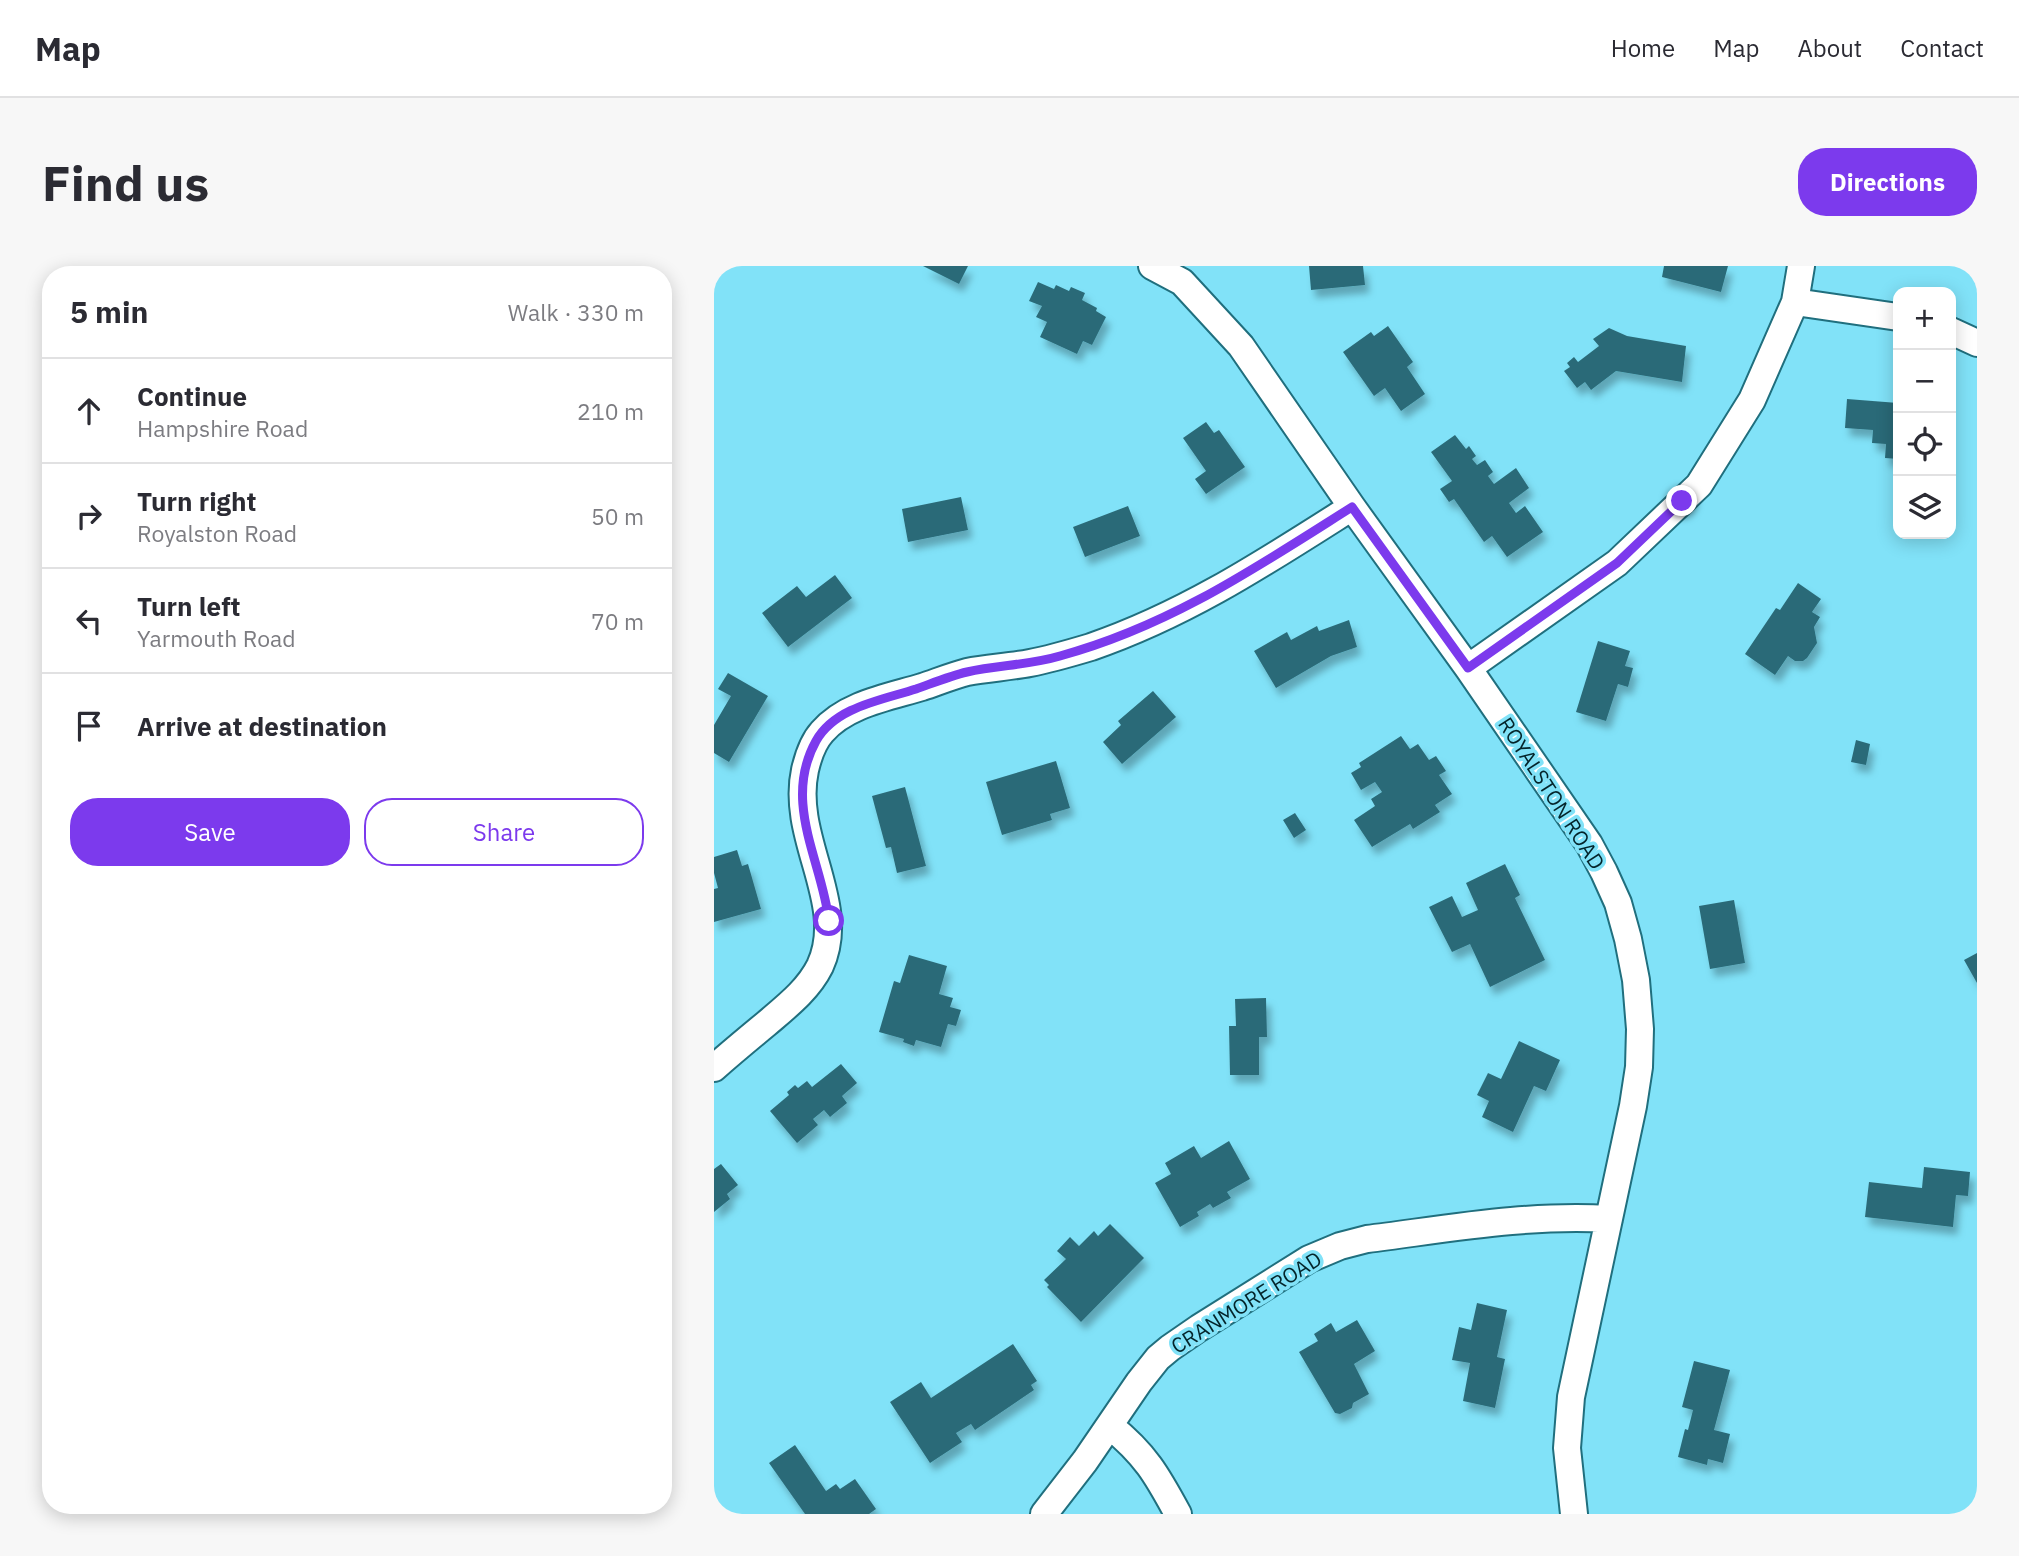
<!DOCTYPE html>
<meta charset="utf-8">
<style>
:root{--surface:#fff;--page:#f7f7f7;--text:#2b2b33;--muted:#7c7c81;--line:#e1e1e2;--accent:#7c3aed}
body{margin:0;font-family:"IBM Plex Sans",sans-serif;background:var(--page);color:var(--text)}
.controls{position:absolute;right:21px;top:21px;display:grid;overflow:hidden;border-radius:14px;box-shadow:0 4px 18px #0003}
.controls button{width:63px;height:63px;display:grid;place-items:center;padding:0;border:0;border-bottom:2px solid var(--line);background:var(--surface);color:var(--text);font:35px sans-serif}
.stop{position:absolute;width:21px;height:21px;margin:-16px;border:5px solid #7c3aed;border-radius:50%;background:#fff}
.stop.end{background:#7c3aed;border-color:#fff;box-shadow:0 2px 7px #0008}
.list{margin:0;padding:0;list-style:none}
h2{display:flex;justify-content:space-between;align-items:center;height:91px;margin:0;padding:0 28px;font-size:30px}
h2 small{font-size:23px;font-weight:400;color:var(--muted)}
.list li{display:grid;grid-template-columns:46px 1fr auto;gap:21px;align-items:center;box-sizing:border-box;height:105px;padding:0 28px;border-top:2px solid var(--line)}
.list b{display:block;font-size:26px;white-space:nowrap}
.list p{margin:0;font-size:23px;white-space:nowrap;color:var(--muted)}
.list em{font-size:23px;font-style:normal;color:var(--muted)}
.actions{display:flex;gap:14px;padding:21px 28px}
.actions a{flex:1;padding:16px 0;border:2px solid var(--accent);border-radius:28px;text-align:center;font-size:24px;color:var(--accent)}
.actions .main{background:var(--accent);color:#fff}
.icon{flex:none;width:38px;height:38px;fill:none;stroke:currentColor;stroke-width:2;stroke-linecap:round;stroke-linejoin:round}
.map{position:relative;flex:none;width:1263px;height:1248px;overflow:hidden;border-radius:28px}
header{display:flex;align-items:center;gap:42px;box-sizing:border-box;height:98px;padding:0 35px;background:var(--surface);border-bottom:2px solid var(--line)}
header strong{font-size:33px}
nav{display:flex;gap:38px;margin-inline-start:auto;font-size:24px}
.intro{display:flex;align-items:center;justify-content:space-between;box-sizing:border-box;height:168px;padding:0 42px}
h1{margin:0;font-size:49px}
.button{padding:18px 32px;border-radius:28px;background:var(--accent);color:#fff;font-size:24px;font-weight:700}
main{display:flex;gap:42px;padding:0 42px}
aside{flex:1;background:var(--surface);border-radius:28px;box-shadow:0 4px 18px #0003}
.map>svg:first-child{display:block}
</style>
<header>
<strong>Map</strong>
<nav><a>Home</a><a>Map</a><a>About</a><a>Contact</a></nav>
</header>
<div class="intro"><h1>Find us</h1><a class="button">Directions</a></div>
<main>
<aside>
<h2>5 min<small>Walk · 330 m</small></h2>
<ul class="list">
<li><svg class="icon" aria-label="ahead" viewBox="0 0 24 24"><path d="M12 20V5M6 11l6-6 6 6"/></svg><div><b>Continue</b><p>Hampshire Road</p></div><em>210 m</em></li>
<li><svg class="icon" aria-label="right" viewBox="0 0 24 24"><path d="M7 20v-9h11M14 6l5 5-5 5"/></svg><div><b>Turn right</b><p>Royalston Road</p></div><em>50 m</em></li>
<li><svg class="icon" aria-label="left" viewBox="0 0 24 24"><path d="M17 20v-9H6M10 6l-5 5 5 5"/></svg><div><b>Turn left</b><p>Yarmouth Road</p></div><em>70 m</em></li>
<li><svg class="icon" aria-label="arrive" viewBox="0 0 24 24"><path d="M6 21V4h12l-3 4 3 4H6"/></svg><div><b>Arrive at destination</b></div></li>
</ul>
<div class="actions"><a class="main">Save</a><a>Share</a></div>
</aside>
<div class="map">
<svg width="1263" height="1248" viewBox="0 0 1263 1248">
<defs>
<filter id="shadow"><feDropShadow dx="4.5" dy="8" stdDeviation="3.5" flood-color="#0004"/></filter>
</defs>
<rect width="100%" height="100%" fill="#81e2f8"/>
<path fill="#2b6b78" filter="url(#shadow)" d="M 209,0 L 254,0 L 245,18 Z
M 595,0 L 649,0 L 651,19 L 597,24 Z
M 950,0 L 1014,0 L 1007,26 L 948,11 Z
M 324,16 L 340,23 L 342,19 L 355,25 L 357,21 L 371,27 L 368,34 L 383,42 L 382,45 L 392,51 L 378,79 L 369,75 L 363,88 L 326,71 L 333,56 L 322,51 L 328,40 L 315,35 Z
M 674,60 L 699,96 L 693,101 L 711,128 L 687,145 L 671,122 L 660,130 L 629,86 L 657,66 L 660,70 Z
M 895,62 L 913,70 L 972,80 L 968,116 L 902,105 L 877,124 L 871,116 L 863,122 L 850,105 L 856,101 L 853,97 L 860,91 L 864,96 L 885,80 L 879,73 Z
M 1133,133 L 1184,137 L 1184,193 L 1171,192 L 1172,178 L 1158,177 L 1159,164 L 1131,162 Z
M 492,156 L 500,167 L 505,164 L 531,201 L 492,228 L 481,213 L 492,205 L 469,172 Z
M 741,169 L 752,183 L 755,180 L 762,190 L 758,193 L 763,199 L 771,194 L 779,206 L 774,210 L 780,218 L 802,202 L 815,222 L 795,237 L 802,247 L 811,240 L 829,266 L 793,291 L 778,270 L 770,276 L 740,233 L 735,236 L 726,223 L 738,215 L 717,186 Z
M 247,231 L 254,264 L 194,276 L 188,243 Z
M 414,240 L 426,270 L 371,291 L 359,261 Z
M 121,309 L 138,332 L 74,381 L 48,347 L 83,320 L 92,331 Z
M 1084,317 L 1107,333 L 1098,346 L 1106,351 L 1100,361 L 1103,377 L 1093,392 L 1089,395 L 1081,395 L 1074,390 L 1061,409 L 1031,388 L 1062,342 L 1066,344 Z
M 635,354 L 643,381 L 617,390 L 562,422 L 540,385 L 573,366 L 577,374 L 603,360 L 605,365 Z
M 884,375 L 916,385 L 911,400 L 919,402 L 914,421 L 904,418 L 892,455 L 862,446 Z
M 14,407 L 54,430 L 15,496 L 0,487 L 0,459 L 17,430 L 4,423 Z
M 439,425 L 462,451 L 408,498 L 389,476 L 407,459 L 404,455 Z
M 687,470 L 696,483 L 704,478 L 715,494 L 722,490 L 732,505 L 725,509 L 738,528 L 721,539 L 726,546 L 699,563 L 696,558 L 658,581 L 640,554 L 661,540 L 657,533 L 668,526 L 661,516 L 647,524 L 637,507 L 647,501 L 645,497 Z
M 1142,474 L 1156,478 L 1152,499 L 1137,496 Z
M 342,495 L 356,542 L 336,548 L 338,554 L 288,569 L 272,516 Z
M 191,521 L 212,600 L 183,607 L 177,581 L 172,582 L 158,530 Z
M 581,547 L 592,564 L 580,572 L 569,554 Z
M 23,584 L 28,600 L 34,598 L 47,643 L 0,656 L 0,623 L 4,622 L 0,607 L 0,591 Z
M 791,598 L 806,629 L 801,632 L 831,694 L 776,721 L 756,678 L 738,686 L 715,641 L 738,630 L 748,651 L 764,644 L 752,617 Z
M 1020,634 L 1031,697 L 996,703 L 985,640 Z
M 1263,687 L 1263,717 L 1250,694 Z
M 195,689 L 233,700 L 225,728 L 239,732 L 236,741 L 247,744 L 242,760 L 234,758 L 227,781 L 202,774 L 200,780 L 189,776 L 190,773 L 165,766 L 180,715 L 186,717 Z
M 552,732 L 553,771 L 545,771 L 545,809 L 516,809 L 515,760 L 522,760 L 521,733 Z
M 805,775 L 846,794 L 832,825 L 820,820 L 799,866 L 768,851 L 775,835 L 763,829 L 774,807 L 787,813 Z
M 127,798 L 143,817 L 128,830 L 133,837 L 116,851 L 110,844 L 99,853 L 104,859 L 83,877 L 56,845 L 75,829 L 73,826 L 81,819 L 84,822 L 93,815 L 98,821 Z
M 515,875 L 536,913 L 513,926 L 517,932 L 499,942 L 496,938 L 483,946 L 485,950 L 466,961 L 441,917 L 457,908 L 451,897 L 480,880 L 487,892 Z
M 7,898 L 24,919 L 13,928 L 16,933 L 0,946 L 0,903 Z
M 1210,901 L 1256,906 L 1254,930 L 1242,929 L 1239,961 L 1151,951 L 1155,916 L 1208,922 Z
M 396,958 L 430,992 L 367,1056 L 333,1021 L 335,1019 L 330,1014 L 352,993 L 343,985 L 356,971 L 365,980 L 380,965 L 384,970 Z
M 763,1037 L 793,1044 L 783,1091 L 791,1093 L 781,1142 L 749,1135 L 756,1097 L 738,1094 L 745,1061 L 757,1064 Z
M 643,1054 L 661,1085 L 640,1098 L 655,1128 L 639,1137 L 638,1142 L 626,1148 L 621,1147 L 585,1086 L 604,1075 L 600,1068 L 617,1057 L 622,1066 Z
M 299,1078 L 323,1115 L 317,1119 L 320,1124 L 261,1164 L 257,1158 L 242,1167 L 248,1176 L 216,1197 L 176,1136 L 207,1116 L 217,1132 Z
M 980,1095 L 1016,1104 L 1000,1164 L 1016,1168 L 1009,1197 L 994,1193 L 993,1199 L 964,1191 L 971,1163 L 974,1164 L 979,1144 L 968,1141 Z
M 81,1179 L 112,1225 L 122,1218 L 126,1223 L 141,1213 L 162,1243 L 155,1248 L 91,1248 L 55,1197 Z"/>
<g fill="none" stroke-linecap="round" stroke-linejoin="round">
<defs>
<path id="minor" d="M 438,0 L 468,16 L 527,80 L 638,241 L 754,402 L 875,578 L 890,606 L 904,637 L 914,673 L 922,714 L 926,763 L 925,801 L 919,840 L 857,1131 L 853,1182 L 860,1248
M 1081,36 L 1184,51
M 1237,65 L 1263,77
M 754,402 L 903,297 L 985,219 L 1038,134 L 1081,36 L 1087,0
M 0,802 C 17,787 35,772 52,758 C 73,740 94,724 106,700 C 135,637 76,573 91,504 C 94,491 99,476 108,466 C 132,438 175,431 208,421 C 223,416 238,410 253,406 C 274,402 295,401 316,397 C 337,393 357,387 377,381 C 473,348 553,295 638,241
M 396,1160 C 431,1188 443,1209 464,1248
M 330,1248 L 371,1195 L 425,1116 L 444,1092 L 456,1082 L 485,1062 L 595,993 L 626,980 L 653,973 C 733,963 814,948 895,953"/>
</defs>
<use href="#minor" stroke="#206f7e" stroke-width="30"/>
<use href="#minor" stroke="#fff" stroke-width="26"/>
</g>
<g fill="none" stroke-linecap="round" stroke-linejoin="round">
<path stroke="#7c3aed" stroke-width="9" d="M 115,655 C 108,595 68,536 102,475 C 121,441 168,434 202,423 C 219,417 236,410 253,406 C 284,399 316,399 346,390 C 456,360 543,301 638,241 L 754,402 L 903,297 L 968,235"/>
</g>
<g text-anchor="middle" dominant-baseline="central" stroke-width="7" stroke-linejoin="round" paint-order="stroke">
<g font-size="21" fill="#04242a" stroke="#81e2f8">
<text transform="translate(838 527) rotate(57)">ROYALSTON ROAD</text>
<text transform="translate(532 1036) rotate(-32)">CRANMORE ROAD</text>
</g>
</g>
</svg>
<div class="controls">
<button>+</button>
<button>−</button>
<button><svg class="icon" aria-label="locate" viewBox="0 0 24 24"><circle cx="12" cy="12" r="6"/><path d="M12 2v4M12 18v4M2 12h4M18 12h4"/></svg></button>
<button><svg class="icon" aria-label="layers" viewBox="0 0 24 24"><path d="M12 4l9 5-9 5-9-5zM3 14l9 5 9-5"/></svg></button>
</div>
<div class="stop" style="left:115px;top:655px"></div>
<div class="stop end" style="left:968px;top:235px"></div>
</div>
</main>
